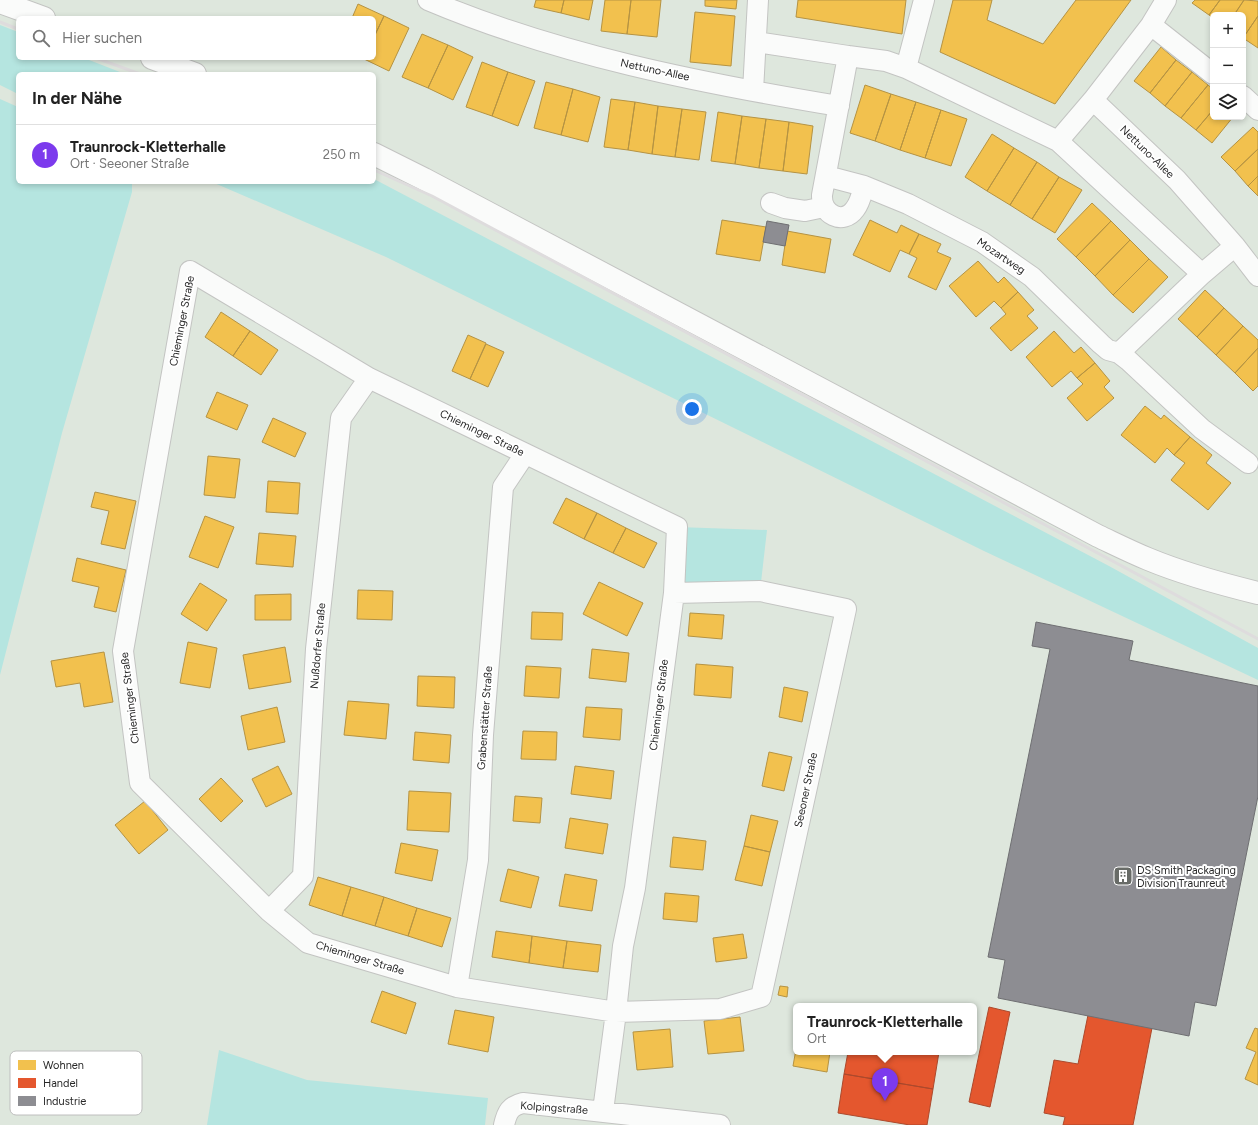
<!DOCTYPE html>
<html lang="de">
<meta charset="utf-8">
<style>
:root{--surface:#fff;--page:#f2f2f2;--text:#222;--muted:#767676;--line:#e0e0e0;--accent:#7c3aed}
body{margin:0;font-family:Figtree,sans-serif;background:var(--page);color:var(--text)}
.controls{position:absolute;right:12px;top:12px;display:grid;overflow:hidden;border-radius:6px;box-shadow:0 2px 6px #0003}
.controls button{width:36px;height:36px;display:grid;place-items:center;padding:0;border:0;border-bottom:1px solid var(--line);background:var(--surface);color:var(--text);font:20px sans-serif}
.you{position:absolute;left:692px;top:409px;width:14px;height:14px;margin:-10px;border:3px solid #fff;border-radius:50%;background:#1a73e8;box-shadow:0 0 0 6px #1a73e833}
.badge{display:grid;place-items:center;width:26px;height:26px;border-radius:50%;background:var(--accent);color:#fff;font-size:13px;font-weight:700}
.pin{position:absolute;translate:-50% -33px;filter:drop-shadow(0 1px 2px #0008)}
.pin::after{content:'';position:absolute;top:21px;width:14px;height:12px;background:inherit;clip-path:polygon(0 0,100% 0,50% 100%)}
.popup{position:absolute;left:793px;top:1003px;width:184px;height:52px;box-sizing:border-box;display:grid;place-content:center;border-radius:6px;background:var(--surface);filter:drop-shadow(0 1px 3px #0005);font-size:13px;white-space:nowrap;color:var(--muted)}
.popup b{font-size:15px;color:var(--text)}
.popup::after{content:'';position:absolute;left:50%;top:100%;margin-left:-8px;border:8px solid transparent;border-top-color:var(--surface)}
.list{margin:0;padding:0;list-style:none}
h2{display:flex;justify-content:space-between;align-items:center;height:52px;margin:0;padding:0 16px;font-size:17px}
h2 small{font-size:13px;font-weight:400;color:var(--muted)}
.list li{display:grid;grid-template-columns:26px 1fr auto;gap:12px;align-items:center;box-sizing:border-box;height:60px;padding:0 16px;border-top:1px solid var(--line)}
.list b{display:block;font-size:15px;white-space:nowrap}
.list p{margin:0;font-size:13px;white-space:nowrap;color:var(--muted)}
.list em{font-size:13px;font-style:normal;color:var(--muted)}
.icon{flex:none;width:22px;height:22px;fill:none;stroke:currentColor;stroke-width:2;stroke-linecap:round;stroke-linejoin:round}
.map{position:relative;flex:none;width:1258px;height:1125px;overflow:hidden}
.search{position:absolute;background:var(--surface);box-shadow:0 2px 6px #0003;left:16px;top:16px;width:360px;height:44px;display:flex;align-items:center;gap:10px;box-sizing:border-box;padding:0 14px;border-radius:6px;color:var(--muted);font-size:15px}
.panel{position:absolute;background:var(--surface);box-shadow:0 2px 6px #0003;left:16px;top:72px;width:360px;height:112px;border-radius:6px}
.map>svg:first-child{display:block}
</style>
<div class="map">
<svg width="1258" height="1125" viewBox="0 0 1258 1125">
<rect width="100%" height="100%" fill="#dee7dd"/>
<path fill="#b5e5e0" d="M 0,25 L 18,32 L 18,58 L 84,58 L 125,74 L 18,74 L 18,94 L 0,85 Z
M 0,99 L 18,107 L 18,182 L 132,182 L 132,192 L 62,433 L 0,675 Z
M 374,179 L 1109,566 L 1258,648 L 1258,680 L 984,551 L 386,257 L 212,182 L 374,182 Z
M 677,527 L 767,530 L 760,591 L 674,593 Z
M 219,1050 L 307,1080 L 488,1098 L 485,1125 L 207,1125 Z"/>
<path fill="#f2c14e" stroke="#b59343" d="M 536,0 L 564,0 L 561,13 L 534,7 Z
M 564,0 L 593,0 L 589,20 L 561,13 Z
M 605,0 L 631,0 L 627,34 L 601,31 Z
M 631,0 L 661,0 L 657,37 L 627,34 Z
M 705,0 L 737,0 L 736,9 L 705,6 Z
M 798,0 L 906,0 L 902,34 L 796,17 Z
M 953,0 L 992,0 L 987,20 L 1043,44 L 1076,0 L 1131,0 L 1055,104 L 940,52 Z
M 1195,0 L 1220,0 L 1209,15 L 1192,3 Z
M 1220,0 L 1244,0 L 1234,15 L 1213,15 L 1213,18 L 1209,15 Z
M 1244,0 L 1258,1 L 1258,16 L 1243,38 L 1243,15 L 1234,15 Z
M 358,4 L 384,16 L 374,37 L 374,18 L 352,18 Z
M 695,12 L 735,16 L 731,66 L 690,62 Z
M 384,16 L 409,28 L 389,71 L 364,59 L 364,58 L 374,58 L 374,37 Z
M 1258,16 L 1258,48 L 1243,38 Z
M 422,34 L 448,45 L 428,88 L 402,77 Z
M 448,45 L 473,57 L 453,100 L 428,88 Z
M 1161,47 L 1176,60 L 1150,93 L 1134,81 Z
M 1176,60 L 1192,72 L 1165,106 L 1150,93 Z
M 482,62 L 508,72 L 492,116 L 466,107 Z
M 508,72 L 535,81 L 518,126 L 492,116 Z
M 1192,72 L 1208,85 L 1181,118 L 1165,106 Z
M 546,82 L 573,89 L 561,135 L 534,128 Z
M 865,85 L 891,94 L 875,141 L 850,133 Z
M 1208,85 L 1213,89 L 1213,110 L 1196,130 L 1181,118 Z
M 573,89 L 600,97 L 588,142 L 561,135 Z
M 891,94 L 916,102 L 900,150 L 875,141 Z
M 611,99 L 635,102 L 628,150 L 604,147 Z
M 635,102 L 658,106 L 652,154 L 628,150 Z
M 916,102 L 941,110 L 925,158 L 900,150 Z
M 658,106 L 682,109 L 675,157 L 652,154 Z
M 682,109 L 706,112 L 699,160 L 675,157 Z
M 941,110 L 967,119 L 951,166 L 925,158 Z
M 1213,110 L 1213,117 L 1233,117 L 1212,143 L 1196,130 Z
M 718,112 L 742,116 L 735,164 L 711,161 Z
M 742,116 L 766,119 L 759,168 L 735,164 Z
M 766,119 L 789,122 L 783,171 L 759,168 Z
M 789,122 L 813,126 L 807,174 L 783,171 Z
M 1253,127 L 1258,132 L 1258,149 L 1235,171 L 1221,157 Z
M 992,134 L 1014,148 L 987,191 L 965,177 Z
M 1014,148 L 1037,162 L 1010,205 L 987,191 Z
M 1258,149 L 1258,176 L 1248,186 L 1235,171 Z
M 1037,162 L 1059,177 L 1032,219 L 1010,205 Z
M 1258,176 L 1258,196 L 1248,186 Z
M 1059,177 L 1082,190 L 1055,233 L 1032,219 Z
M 1092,203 L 1111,221 L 1076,257 L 1057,239 Z
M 722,220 L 766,227 L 760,261 L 716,254 Z
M 870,220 L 897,233 L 901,225 L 919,234 L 909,254 L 900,250 L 890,272 L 853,255 Z
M 1111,221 L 1130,240 L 1095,276 L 1076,257 Z
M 787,231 L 831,239 L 825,273 L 782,265 Z
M 919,234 L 941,244 L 937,252 L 951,258 L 936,290 L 908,277 L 917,258 L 909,254 Z
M 1130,240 L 1149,259 L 1113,295 L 1095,276 Z
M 1149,259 L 1168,277 L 1133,313 L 1113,295 Z
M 978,261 L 998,283 L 1004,277 L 1018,292 L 1001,308 L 994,301 L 976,317 L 949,286 Z
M 1205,290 L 1224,308 L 1197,337 L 1178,319 Z
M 1018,292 L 1034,310 L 1027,316 L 1038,328 L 1011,351 L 990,328 L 1006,314 L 1001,308 Z
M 1224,308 L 1243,326 L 1216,355 L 1197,337 Z
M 221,312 L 250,331 L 233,356 L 205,337 Z
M 1243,326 L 1258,340 L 1258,348 L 1235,373 L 1216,355 Z
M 250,331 L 278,350 L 261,375 L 233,356 Z
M 1054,331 L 1074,353 L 1081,347 L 1095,363 L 1077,378 L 1071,371 L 1052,387 L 1026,357 Z
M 468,335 L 486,343 L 470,379 L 452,371 Z
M 486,344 L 504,352 L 488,387 L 470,379 Z
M 1258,348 L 1258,386 L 1253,391 L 1235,373 Z
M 1095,363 L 1110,381 L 1104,387 L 1114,398 L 1087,421 L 1067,398 L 1083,384 L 1077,378 Z
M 217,392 L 248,405 L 237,430 L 206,417 Z
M 1145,406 L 1161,419 L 1164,415 L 1190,437 L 1174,455 L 1167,448 L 1155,463 L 1121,435 Z
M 273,418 L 306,433 L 295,457 L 262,442 Z
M 1190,437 L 1212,455 L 1206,463 L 1231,483 L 1208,510 L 1171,480 L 1185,463 L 1174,455 Z
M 208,456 L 240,459 L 235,498 L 204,495 Z
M 268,481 L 300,483 L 298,514 L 266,512 Z
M 95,492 L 136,501 L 125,549 L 101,544 L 109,511 L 91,507 Z
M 566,498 L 597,513 L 584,539 L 553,523 Z
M 597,513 L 626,528 L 613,553 L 584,539 Z
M 205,516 L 234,527 L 218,568 L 189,557 Z
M 626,528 L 657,543 L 644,568 L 613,553 Z
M 259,533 L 296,536 L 293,567 L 256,564 Z
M 77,558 L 126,570 L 116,612 L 94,607 L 99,587 L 72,581 Z
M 599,582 L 643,603 L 627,636 L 583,614 Z
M 200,583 L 227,600 L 207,631 L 181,614 Z
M 358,590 L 393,591 L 392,620 L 357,619 Z
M 291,594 L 291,620 L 255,620 L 255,595 Z
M 532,612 L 563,613 L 562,640 L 531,639 Z
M 690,613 L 724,615 L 722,639 L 688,636 Z
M 188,642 L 217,648 L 210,688 L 180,683 Z
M 285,647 L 291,682 L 249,689 L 243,655 Z
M 592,649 L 629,653 L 626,682 L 589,678 Z
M 104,652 L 113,702 L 84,707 L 80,683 L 56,687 L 51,661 Z
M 696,664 L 733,667 L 731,698 L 694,695 Z
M 526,666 L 561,668 L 559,698 L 524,696 Z
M 418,676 L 455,677 L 454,708 L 417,706 Z
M 784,687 L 808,692 L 802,722 L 779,717 Z
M 348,701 L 389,704 L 386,739 L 344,735 Z
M 277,707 L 285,742 L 248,750 L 241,716 Z
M 586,707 L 622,709 L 620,740 L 583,737 Z
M 523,731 L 557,732 L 556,760 L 521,759 Z
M 415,732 L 451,735 L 449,763 L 413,760 Z
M 769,752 L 792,757 L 784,791 L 762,786 Z
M 278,766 L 292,794 L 266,807 L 252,779 Z
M 575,766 L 614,771 L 611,799 L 571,794 Z
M 221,778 L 243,801 L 221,822 L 199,799 Z
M 409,791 L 451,793 L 449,832 L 407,830 Z
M 515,796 L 542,798 L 540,823 L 513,821 Z
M 145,801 L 168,830 L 139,854 L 115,825 Z
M 751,815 L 778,821 L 770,852 L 744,846 Z
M 570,818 L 608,824 L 603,854 L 565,848 Z
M 673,837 L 706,841 L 703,870 L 670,867 Z
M 401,843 L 438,850 L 432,881 L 395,873 Z
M 744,846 L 770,852 L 762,886 L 735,880 Z
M 508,869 L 539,877 L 531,908 L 500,901 Z
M 565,874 L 597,880 L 592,911 L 559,906 Z
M 318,877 L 351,887 L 342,916 L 309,905 Z
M 351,887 L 384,897 L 375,926 L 342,916 Z
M 665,893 L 699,896 L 697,922 L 663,919 Z
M 384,897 L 417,908 L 408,936 L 375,926 Z
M 417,908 L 451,918 L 442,947 L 408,936 Z
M 496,931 L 532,936 L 529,963 L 492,957 Z
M 743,934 L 747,958 L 716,962 L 713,938 Z
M 532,936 L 567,941 L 563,968 L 529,963 Z
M 567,941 L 601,945 L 598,972 L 563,968 Z
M 780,986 L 788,987 L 787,997 L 778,995 Z
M 382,991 L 416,1003 L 406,1034 L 371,1022 Z
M 455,1010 L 494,1017 L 488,1052 L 448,1044 Z
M 740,1017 L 744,1051 L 708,1054 L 704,1021 Z
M 1255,1028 L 1258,1029 L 1258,1085 L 1245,1079 L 1256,1052 L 1246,1048 Z
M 670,1029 L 673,1067 L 637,1070 L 633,1032 Z
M 796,1049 L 796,1052 L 830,1052 L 827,1072 L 793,1066 Z"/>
<path fill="#e4572e" stroke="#ac492c" d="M 989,1007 L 1010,1012 L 990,1107 L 969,1102 Z
M 1088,1015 L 1152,1028 L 1133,1125 L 1063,1125 L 1065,1117 L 1044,1113 L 1054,1060 L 1078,1064 Z
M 848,1052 L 939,1052 L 933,1089 L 844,1074 Z
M 844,1074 L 933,1089 L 927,1125 L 910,1125 L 838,1113 Z"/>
<path fill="#8d8d92" stroke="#6f6f72" d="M 767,221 L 789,225 L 785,246 L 763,242 Z
M 1036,622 L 1133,641 L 1129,660 L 1258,686 L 1258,796 L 1216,1006 L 1195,1002 L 1189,1036 L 998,998 L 1005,960 L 988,957 L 1050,649 L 1032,646 Z"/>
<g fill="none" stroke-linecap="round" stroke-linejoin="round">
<defs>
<path id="minor" d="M 428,0 C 558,55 700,83 839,106
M 1151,25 L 1213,74
M 756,42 L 848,56
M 906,68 L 924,0
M 753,91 L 758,0
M 1243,96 L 1258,110
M 1093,100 L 1151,25 L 1166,0
M 1058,141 L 1202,274 L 1235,246
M 826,176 L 864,186 L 908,204 L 982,242 L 1032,277 L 1101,344 L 1108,350 L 1119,353 L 1128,360 L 1202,429 L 1248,463
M 864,186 C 862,193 860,203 855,209 C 843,226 821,214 822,195 L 848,56 L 886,61 L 906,68 L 1058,141 L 1093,100 L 1177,180 L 1235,246 L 1258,276
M 771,203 L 785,208 L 805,211 L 824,207
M 1119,353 L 1202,274
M 269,911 L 303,876 L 316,649 L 341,418 L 369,378
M 457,987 L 478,860 L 483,735 L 503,487 L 525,454
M 603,1111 L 616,1012 L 623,946 L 635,888 L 674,593 L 677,527 L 369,378 L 190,271 L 123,651 L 140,783 L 269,911 L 308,943 L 457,987 L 616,1012 L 720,1009 L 761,997 L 846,609 L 760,591 L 674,593
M 504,1125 C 507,1112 510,1106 523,1103 L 720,1125"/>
<path id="tertiary" d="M 0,2 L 44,18
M 152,58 L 195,74
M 374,154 L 424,179 L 1098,536 C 1115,544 1131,552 1148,559 C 1184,574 1221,584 1258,593"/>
</defs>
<use href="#minor" stroke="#c3c4c2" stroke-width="22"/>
<use href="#tertiary" stroke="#c3c4c2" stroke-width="24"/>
<use href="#minor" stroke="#fafbfa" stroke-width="20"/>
<use href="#tertiary" stroke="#fafbfa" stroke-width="22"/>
<path stroke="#dedcdd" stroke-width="3" d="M 0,22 L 18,29
M 96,58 L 140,74
M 374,170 L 432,196 L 1258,639"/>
</g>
<defs>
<symbol id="building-square" viewBox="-11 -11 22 22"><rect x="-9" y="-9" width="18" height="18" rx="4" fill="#686b67" stroke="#fff"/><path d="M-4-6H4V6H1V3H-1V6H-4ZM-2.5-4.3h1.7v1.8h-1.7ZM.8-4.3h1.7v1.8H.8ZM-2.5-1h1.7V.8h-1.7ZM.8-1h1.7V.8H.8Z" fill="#fff"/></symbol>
</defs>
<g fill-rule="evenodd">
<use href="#building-square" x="1112" y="865" width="22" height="22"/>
</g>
<g text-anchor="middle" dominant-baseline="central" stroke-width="4" stroke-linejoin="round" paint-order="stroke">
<g font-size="11" fill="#282828" stroke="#fff">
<text transform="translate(655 70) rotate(12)">Nettuno-Allee</text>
<text transform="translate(1147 152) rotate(44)">Nettuno-Allee</text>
<text transform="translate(1001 256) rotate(34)">Mozartweg</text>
<text transform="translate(182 321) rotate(-79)">Chieminger Straße</text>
<text transform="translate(482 433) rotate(26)">Chieminger Straße</text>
<text transform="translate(318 646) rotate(-85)">Nußdorfer Straße</text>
<text transform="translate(130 698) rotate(-97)">Chieminger Straße</text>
<text transform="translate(659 705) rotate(-83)">Chieminger Straße</text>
<text transform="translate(485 718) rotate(-86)">Grabenstätter Straße</text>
<text transform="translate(806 790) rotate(-78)">Seeoner Straße</text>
<text transform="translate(360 958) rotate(17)">Chieminger Straße</text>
<text transform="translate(554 1108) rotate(4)">Kolpingstraße</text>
</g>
<g font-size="11" fill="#282828" stroke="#fff" text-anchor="start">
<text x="1137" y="870">DS Smith Packaging<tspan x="1137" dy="13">Division Traunreut</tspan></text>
</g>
</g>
<rect x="10" y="1051" width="132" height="64" rx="6" fill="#fff" stroke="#bebebe" stroke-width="1"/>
<rect x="18" y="1060" width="18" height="10" fill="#f2c14e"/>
<rect x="18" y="1078" width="18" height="10" fill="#e4572e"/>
<rect x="18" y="1096" width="18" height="10" fill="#8d8d92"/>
<g font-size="11" fill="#282828">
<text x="43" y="1069">Wohnen</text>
<text x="43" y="1087">Handel</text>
<text x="43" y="1105">Industrie</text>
</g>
</svg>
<div class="controls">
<button>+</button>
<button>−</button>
<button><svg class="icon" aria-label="layers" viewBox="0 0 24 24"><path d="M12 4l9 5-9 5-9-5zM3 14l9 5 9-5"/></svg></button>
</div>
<div class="you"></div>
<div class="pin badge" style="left:885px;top:1101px">1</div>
<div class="popup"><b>Traunrock-Kletterhalle</b>Ort</div>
<div class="search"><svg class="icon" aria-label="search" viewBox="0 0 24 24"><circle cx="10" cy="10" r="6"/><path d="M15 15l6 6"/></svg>Hier suchen</div>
<section class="panel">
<h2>In der Nähe<small></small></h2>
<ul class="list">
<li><span class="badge">1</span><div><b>Traunrock-Kletterhalle</b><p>Ort · Seeoner Straße</p></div><em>250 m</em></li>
</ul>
</section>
</div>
